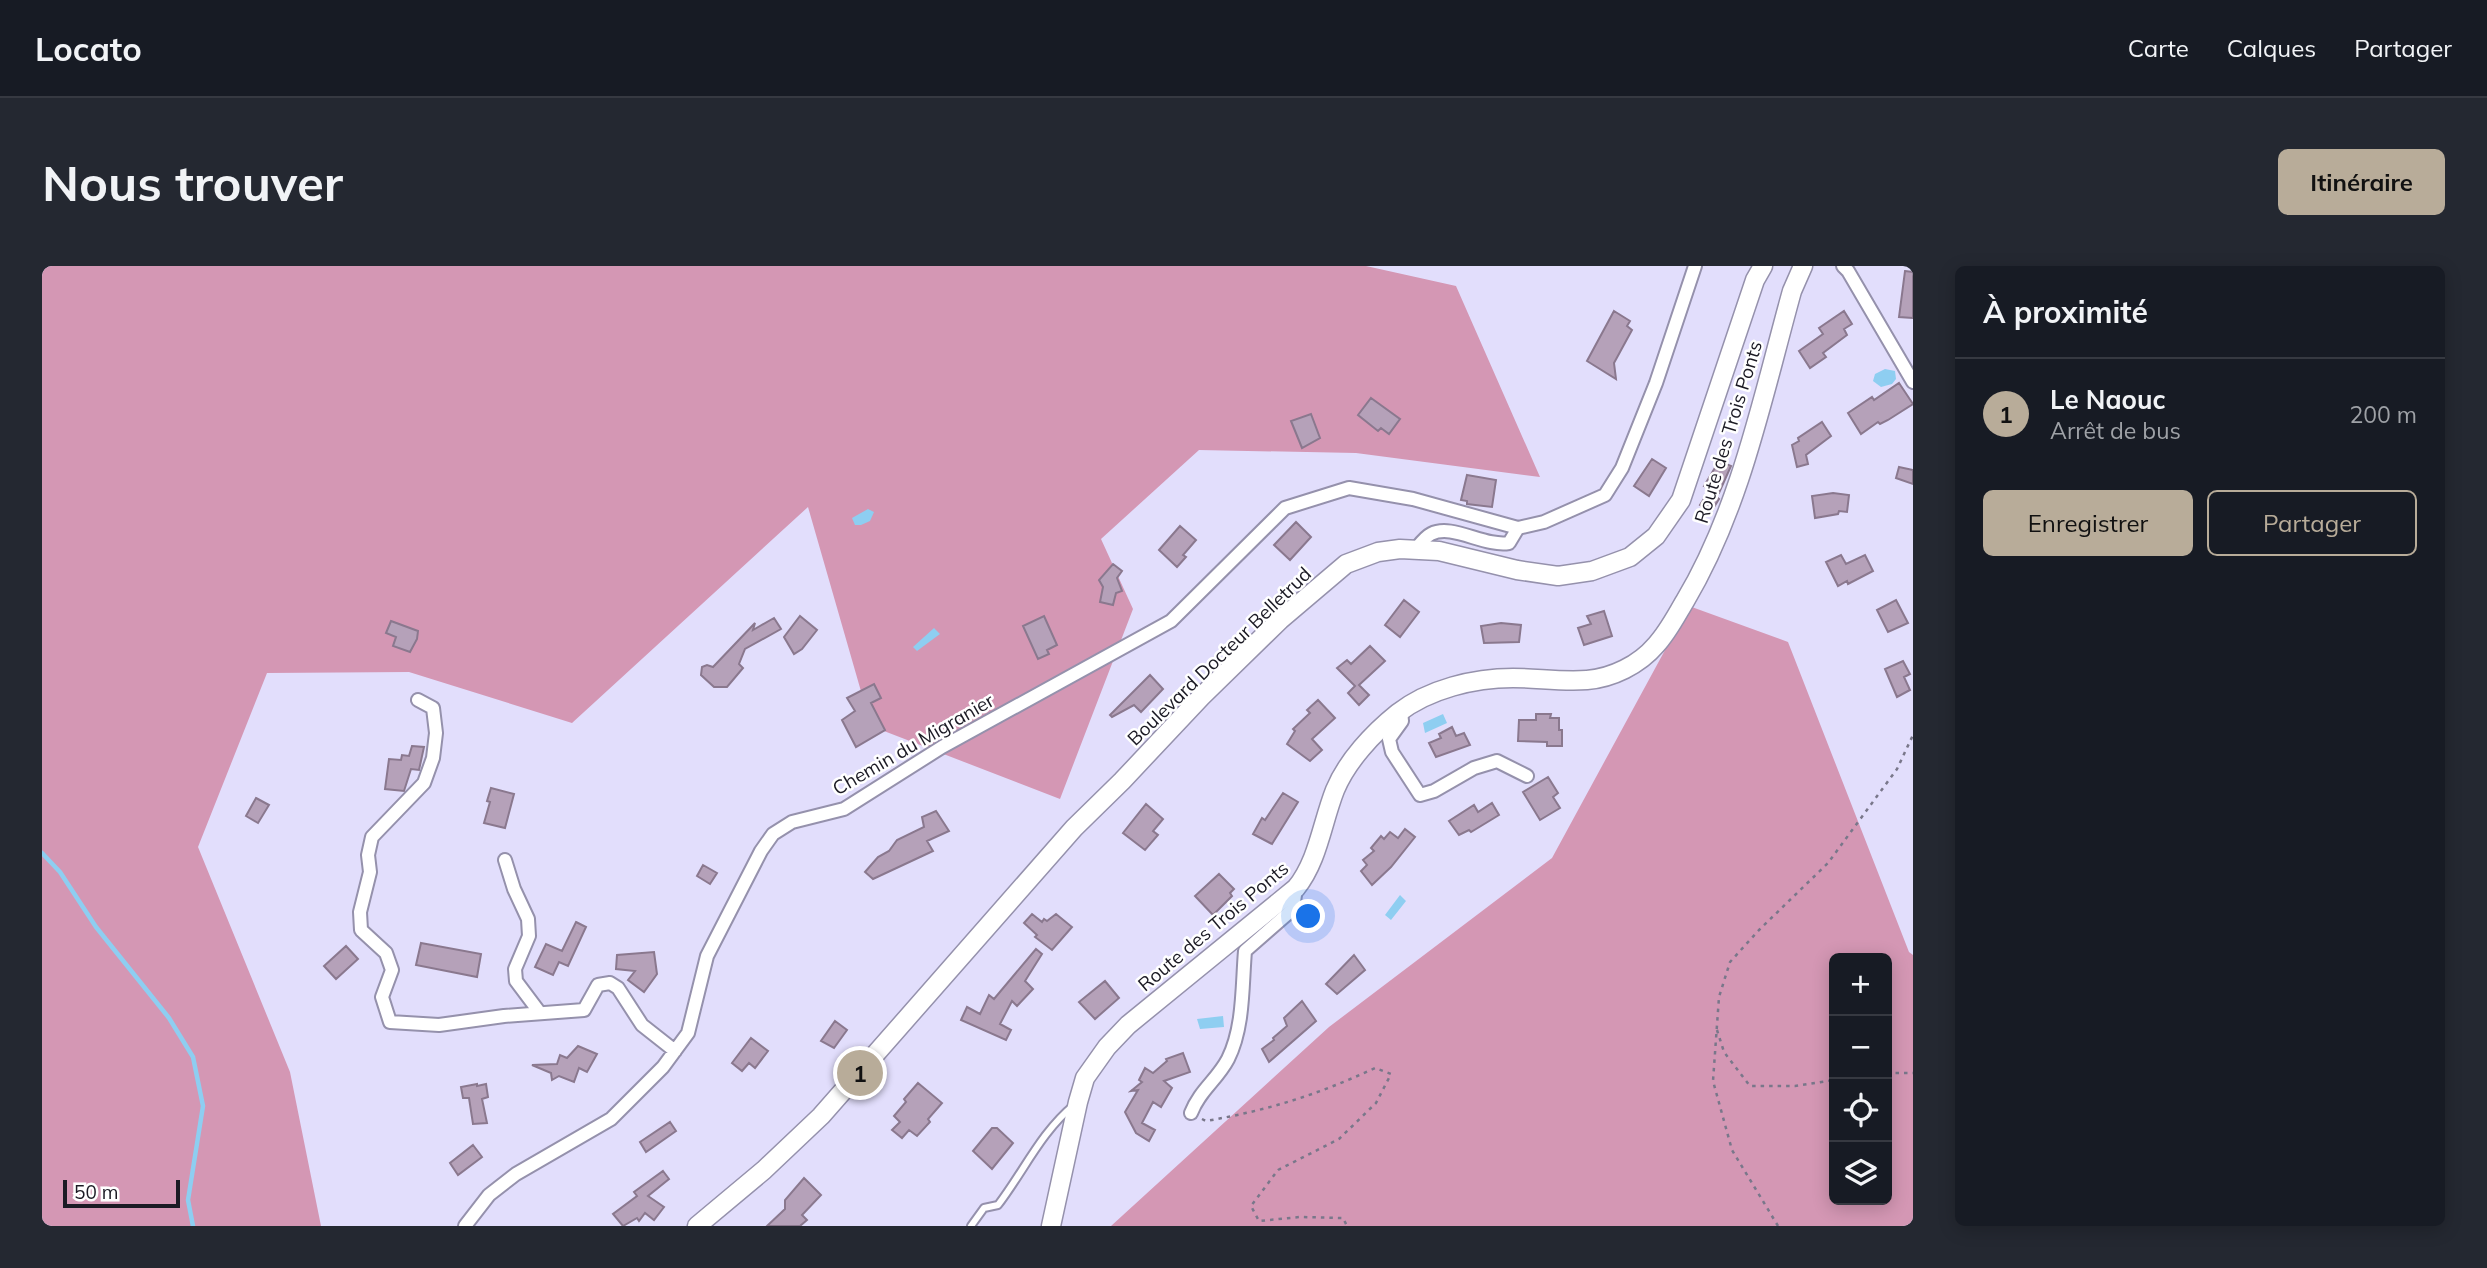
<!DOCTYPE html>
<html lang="fr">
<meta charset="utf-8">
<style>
:root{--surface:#171b24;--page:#242831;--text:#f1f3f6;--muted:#9ea1a6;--line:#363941;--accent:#b8ac99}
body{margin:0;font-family:Mulish,sans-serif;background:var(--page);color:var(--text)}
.controls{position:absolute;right:21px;bottom:21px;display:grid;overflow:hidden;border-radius:10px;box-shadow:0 4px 18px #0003}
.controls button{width:63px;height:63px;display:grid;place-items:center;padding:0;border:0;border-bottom:2px solid var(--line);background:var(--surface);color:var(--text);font:35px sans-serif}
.scale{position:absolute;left:21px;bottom:18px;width:117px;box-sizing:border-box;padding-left:7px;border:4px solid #1b1a24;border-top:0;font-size:19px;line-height:24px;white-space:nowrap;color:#1b1a24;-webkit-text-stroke:5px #fff;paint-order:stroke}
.you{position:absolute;left:1267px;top:651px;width:24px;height:24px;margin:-18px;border:5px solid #fff;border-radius:50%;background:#1a73e8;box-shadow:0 0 0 10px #1a73e833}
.badge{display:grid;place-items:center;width:46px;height:46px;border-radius:50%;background:var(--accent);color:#111;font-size:23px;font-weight:700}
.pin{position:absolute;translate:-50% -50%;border:4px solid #fff;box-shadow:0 2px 7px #0006}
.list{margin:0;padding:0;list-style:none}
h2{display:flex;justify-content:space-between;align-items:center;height:91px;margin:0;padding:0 28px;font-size:30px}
h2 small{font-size:23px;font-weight:400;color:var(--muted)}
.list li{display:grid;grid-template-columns:46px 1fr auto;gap:21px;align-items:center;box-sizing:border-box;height:112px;padding:0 28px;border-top:2px solid var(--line)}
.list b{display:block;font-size:26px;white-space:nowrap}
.list p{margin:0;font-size:23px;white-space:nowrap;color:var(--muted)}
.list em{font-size:23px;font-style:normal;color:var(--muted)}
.actions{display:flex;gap:14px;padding:21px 28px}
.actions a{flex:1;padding:16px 0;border:2px solid var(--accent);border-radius:10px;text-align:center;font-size:24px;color:var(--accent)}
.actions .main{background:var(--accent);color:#111}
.icon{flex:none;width:38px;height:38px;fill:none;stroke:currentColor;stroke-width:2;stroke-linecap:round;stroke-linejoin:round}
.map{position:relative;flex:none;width:1871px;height:960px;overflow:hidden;border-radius:10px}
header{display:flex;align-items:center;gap:42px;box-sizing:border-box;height:98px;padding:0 35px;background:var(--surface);border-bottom:2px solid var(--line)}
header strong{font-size:33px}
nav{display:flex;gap:38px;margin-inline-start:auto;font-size:24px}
.intro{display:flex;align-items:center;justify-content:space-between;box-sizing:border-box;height:168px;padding:0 42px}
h1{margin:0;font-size:49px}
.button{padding:18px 32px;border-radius:10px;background:var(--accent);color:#111;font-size:24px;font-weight:700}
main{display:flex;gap:42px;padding:0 42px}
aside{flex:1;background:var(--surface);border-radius:10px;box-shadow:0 4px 18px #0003}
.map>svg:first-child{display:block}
</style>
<header>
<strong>Locato</strong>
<nav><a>Carte</a><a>Calques</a><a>Partager</a></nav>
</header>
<div class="intro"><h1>Nous trouver</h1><a class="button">Itinéraire</a></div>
<main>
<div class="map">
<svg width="1871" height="960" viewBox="0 0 1871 960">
<rect width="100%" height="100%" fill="#e2defc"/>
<path fill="#d497b4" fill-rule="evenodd" d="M 0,0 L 1324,0 L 1414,20 L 1498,211 L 1314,187 L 1157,184 L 1059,273 L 1091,343 L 1018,533 L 829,460 L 766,241 L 530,457 L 367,406 L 225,407 L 156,581 L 248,806 L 279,960 L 0,960 Z
M 1647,340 L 1746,376 L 1867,686 L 1871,689 L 1871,960 L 1069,960 L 1287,761 L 1510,592 ZM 1792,692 L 1845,692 L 1845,934 L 1792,934 Z"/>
<path fill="#8ecef1" d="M 1843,103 L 1853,105 L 1854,113 L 1850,118 L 1839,121 L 1831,115 L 1833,108 Z
M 826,243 L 832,246 L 828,255 L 819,259 L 813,259 L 810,252 Z
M 892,362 L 898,368 L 875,385 L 871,381 Z
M 1401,448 L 1405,457 L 1383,467 L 1381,457 Z
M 1358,629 L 1364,635 L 1349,654 L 1343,649 Z
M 1181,750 L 1182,761 L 1158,763 L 1155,753 Z"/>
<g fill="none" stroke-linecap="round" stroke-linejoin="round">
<path stroke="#8ecef1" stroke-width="4.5" d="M 0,587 L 18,606 L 54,661 L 127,752 L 151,791 L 161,840 L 146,934 L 151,960"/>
</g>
<path fill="#b5a1b9" stroke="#8a788e" stroke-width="2" d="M 1863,5 L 1871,6 L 1871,52 L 1857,51 Z
M 1572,45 L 1588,55 L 1585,60 L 1590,64 L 1572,97 L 1574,113 L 1545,95 Z
M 1802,45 L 1810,58 L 1802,63 L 1805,69 L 1781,87 L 1784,91 L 1768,102 L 1757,85 L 1781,68 L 1777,62 Z
M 1857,117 L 1871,138 L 1846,154 L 1838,158 L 1836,156 L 1819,168 L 1806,147 L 1830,131 L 1832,134 Z
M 1329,132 L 1358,153 L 1347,168 L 1339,162 L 1336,165 L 1316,149 Z
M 1269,148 L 1278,172 L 1260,182 L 1249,155 Z
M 1780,156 L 1789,170 L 1764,189 L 1766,198 L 1755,201 L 1750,179 L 1757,175 L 1756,172 Z
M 1610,193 L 1624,202 L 1607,230 L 1592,220 Z
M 1677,195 L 1689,200 L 1677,227 L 1662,220 Z
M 1857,201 L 1871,204 L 1871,218 L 1854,212 Z
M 1425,209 L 1454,214 L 1450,241 L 1425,238 L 1425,235 L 1419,234 Z
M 1667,225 L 1677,233 L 1669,246 L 1658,239 Z
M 1791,227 L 1807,229 L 1805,246 L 1797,245 L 1796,248 L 1773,252 L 1770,230 Z
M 1254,256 L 1269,271 L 1248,294 L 1232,279 Z
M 1138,260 L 1154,274 L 1141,289 L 1144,291 L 1135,301 L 1117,284 Z
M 1799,289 L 1804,298 L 1823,289 L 1831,305 L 1806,318 L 1805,315 L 1796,320 L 1784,296 Z
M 1071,298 L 1080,305 L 1075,312 L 1080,325 L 1074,327 L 1071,339 L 1058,336 L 1061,321 L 1057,314 Z
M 1362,334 L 1377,346 L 1358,371 L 1343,359 Z
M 1854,334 L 1866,357 L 1846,366 L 1835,344 Z
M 1562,345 L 1570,370 L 1542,379 L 1536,362 L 1549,358 L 1545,350 Z
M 758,350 L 775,364 L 760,383 L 752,388 L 742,371 Z
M 1002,350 L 1015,379 L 1005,384 L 1007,388 L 996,393 L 981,360 Z
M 732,352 L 739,363 L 703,383 L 697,398 L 701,402 L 685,421 L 672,421 L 659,409 L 660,401 L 665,399 L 671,401 L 713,357 L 711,364 Z
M 349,355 L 376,365 L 375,373 L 368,386 L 351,380 L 354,371 L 344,367 Z
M 1459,357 L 1479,359 L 1477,376 L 1442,377 L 1439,360 Z
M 1328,380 L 1343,395 L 1317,419 L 1327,429 L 1317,439 L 1306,427 L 1313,420 L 1295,402 L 1305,394 L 1309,398 Z
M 1861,395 L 1868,408 L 1862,411 L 1868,424 L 1855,431 L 1843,403 Z
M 1108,409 L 1121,423 L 1099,446 L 1092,439 L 1070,451 L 1068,449 Z
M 832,418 L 839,432 L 829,437 L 843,464 L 814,481 L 800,454 L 813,445 L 805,432 Z
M 1276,434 L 1293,452 L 1270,473 L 1280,484 L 1268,495 L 1245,478 L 1253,465 L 1251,463 L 1268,447 L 1265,444 Z
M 1494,448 L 1509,448 L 1508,452 L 1517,452 L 1517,464 L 1520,464 L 1520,480 L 1505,480 L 1505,476 L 1476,475 L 1477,454 L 1494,454 Z
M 1410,461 L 1414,470 L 1422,467 L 1428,479 L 1394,491 L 1387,477 L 1399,472 L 1397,468 Z
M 370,480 L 382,481 L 377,504 L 369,503 L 362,525 L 343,523 L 347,493 L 359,494 L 360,489 L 367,490 Z
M 1506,511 L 1516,527 L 1511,531 L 1518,542 L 1498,554 L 1481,526 Z
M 449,522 L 472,528 L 463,562 L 442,557 L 448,536 L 445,535 Z
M 1241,527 L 1256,536 L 1230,578 L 1211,568 L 1220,552 L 1223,554 Z
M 214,532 L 227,539 L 216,557 L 204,550 Z
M 1450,537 L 1457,549 L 1429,566 L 1427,564 L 1417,569 L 1407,555 L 1432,539 L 1436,546 Z
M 1104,538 L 1121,553 L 1111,565 L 1116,569 L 1103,584 L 1081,567 Z
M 894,545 L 907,565 L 885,575 L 891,585 L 831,613 L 823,606 L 836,591 L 847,585 L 855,574 L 882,561 L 880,551 Z
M 1363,563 L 1373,571 L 1349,601 L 1330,619 L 1319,605 L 1325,599 L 1321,594 L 1332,585 L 1329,582 L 1339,570 L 1342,573 L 1348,566 L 1356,572 Z
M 661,599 L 675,607 L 668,618 L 655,610 Z
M 1177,608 L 1192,623 L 1188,627 L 1190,630 L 1171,649 L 1153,630 Z
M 990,648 L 1000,656 L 1002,653 L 1005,655 L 1014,648 L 1030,661 L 1010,684 L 993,671 L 995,669 L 982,657 Z
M 534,656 L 544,661 L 526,700 L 517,696 L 511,709 L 493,701 L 504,678 L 520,685 Z
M 379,677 L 439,688 L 435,711 L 374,699 Z
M 304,680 L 316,693 L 294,713 L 282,700 Z
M 994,683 L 1000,688 L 983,715 L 991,723 L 975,740 L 970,735 L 958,758 L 969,764 L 964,774 L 919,754 L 925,741 L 938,748 L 947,729 L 952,733 Z
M 612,686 L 615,708 L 602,726 L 586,714 L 593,705 L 574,703 L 575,689 Z
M 1312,689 L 1323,704 L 1295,728 L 1284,718 Z
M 1063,715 L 1077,732 L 1053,753 L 1037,736 Z
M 1260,735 L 1274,755 L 1227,796 L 1220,783 L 1232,774 L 1231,772 L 1245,760 L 1242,752 Z
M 793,755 L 805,764 L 792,782 L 779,775 Z
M 709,772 L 726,785 L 713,802 L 707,797 L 700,805 L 690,797 Z
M 536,780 L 555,788 L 545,806 L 537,802 L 532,816 L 517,810 L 510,814 L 509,807 L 490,799 L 515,798 L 518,789 L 525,792 Z
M 1141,787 L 1148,806 L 1122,815 L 1130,822 L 1119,841 L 1111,836 L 1100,857 L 1113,864 L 1107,875 L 1094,867 L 1083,846 L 1096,824 L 1089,825 L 1100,816 L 1097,814 L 1103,802 L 1111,807 L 1125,795 L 1124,793 Z
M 876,817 L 900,837 L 886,853 L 888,856 L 875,870 L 867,864 L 860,872 L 850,864 L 858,856 L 852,850 L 864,836 L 862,833 Z
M 435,818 L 435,820 L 444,818 L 446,831 L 440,833 L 445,857 L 431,858 L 427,832 L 421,832 L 419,821 Z
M 628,856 L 634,865 L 604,886 L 598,876 Z
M 950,862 L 955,862 L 971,877 L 950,903 L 931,885 Z
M 431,879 L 440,891 L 416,909 L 408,897 Z
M 621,905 L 627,913 L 606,930 L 622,941 L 612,954 L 603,947 L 597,955 L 595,952 L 581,960 L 571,948 L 595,930 L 592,926 Z
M 762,912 L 779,929 L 760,949 L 765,954 L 758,960 L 725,960 L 743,943 L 743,934 Z"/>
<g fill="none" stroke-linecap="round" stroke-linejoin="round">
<defs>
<path id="lane" d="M 929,960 L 942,942 L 956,939 C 982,905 999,866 1032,839"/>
<path id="street" d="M 1801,0 L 1806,5 L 1871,116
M 1373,284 C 1378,278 1383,271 1389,268 C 1410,257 1442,281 1467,277 L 1476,262 L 1502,256 L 1563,229 L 1580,202 L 1614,117 L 1653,0
M 376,434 L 391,442 L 394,467 L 391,492 L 382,517 L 330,571 L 326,589 L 328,606 L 318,646 L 319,664 L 344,687 L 350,704 L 340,731 L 348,756 L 397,759 L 462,750 L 542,744 L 556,719 L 568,717 L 576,722 L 600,759 L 633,785
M 1359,445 L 1360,455 L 1347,473 L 1350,486 L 1378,529 L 1392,525 L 1432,502 L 1455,495 L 1485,510
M 463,594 L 472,623 L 486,653 L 487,670 L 473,703 L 474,715 L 498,747
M 1149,847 C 1158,824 1175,814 1186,793 C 1202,761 1200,720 1203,685 L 1251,643 L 1254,622
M 423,960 L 447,929 L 474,908 L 569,853 L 621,801 L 646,767 L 665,690 L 719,585 L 731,568 L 750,556 L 802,543 L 900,481 L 1129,355 L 1243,242 L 1307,222 L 1371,233 L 1476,262"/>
<path id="secondary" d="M 655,960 L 722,904 L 779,850 L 1032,562 L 1080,515 L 1159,431 L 1238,354 L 1304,298 L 1336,286 L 1358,283 L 1397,285 L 1475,304 L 1516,310 L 1550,305 L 1588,291 L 1614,270 L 1639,234 L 1713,14 L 1721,0
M 1009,960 L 1036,836 L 1043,812 L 1065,781 L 1086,759 L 1254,622 C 1276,595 1280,557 1293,524 C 1305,495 1331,467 1356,447 C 1387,423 1432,412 1471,412 C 1495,412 1520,416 1545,414 C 1570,412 1597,399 1614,379 C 1626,366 1634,350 1643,335 C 1699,241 1721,129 1750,25 L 1761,0"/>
</defs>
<use href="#lane" stroke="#9591ac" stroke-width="10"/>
<use href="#street" stroke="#9591ac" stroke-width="16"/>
<use href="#secondary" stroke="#9591ac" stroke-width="21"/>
<path stroke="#79778a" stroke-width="2.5" stroke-dasharray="3.5 5" stroke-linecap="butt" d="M 1675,764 L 1682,786 L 1708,820 L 1753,820 L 1792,814
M 1845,807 L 1871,807
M 1160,853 L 1164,855 C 1227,844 1275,829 1333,802 L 1349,808 L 1334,837 L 1297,873 L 1236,904 L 1209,940 L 1217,955 L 1258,951 L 1301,952 L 1305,960
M 1736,960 L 1690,884 L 1671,815 L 1677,731 L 1688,696 L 1717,664 L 1786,597 L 1855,503 L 1871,469"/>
<use href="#lane" stroke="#fff" stroke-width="6"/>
<use href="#street" stroke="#fff" stroke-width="12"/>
<use href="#secondary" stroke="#fff" stroke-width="18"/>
</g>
<g text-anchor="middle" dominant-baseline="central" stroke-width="5" stroke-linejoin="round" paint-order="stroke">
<g font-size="19" fill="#1b1a24" stroke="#fff">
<text transform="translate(1686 166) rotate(-73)">Route des Trois Ponts</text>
<text transform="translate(1177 390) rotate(-44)">Boulevard Docteur Belletrud</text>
<text transform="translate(871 478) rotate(-30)">Chemin du Migranier</text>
<text transform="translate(1171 660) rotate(-40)">Route des Trois Ponts</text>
</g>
</g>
</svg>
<div class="controls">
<button>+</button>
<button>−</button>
<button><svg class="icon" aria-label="locate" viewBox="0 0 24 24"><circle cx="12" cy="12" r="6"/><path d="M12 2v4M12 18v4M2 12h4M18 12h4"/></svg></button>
<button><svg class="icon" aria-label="layers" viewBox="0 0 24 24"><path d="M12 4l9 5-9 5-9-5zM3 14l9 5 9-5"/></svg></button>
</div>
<div class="scale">50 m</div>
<div class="you"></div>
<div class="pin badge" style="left:818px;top:807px">1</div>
</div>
<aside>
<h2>À proximité<small></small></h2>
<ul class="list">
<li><span class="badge">1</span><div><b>Le Naouc</b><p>Arrêt de bus</p></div><em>200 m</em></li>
</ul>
<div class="actions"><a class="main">Enregistrer</a><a>Partager</a></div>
</aside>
</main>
